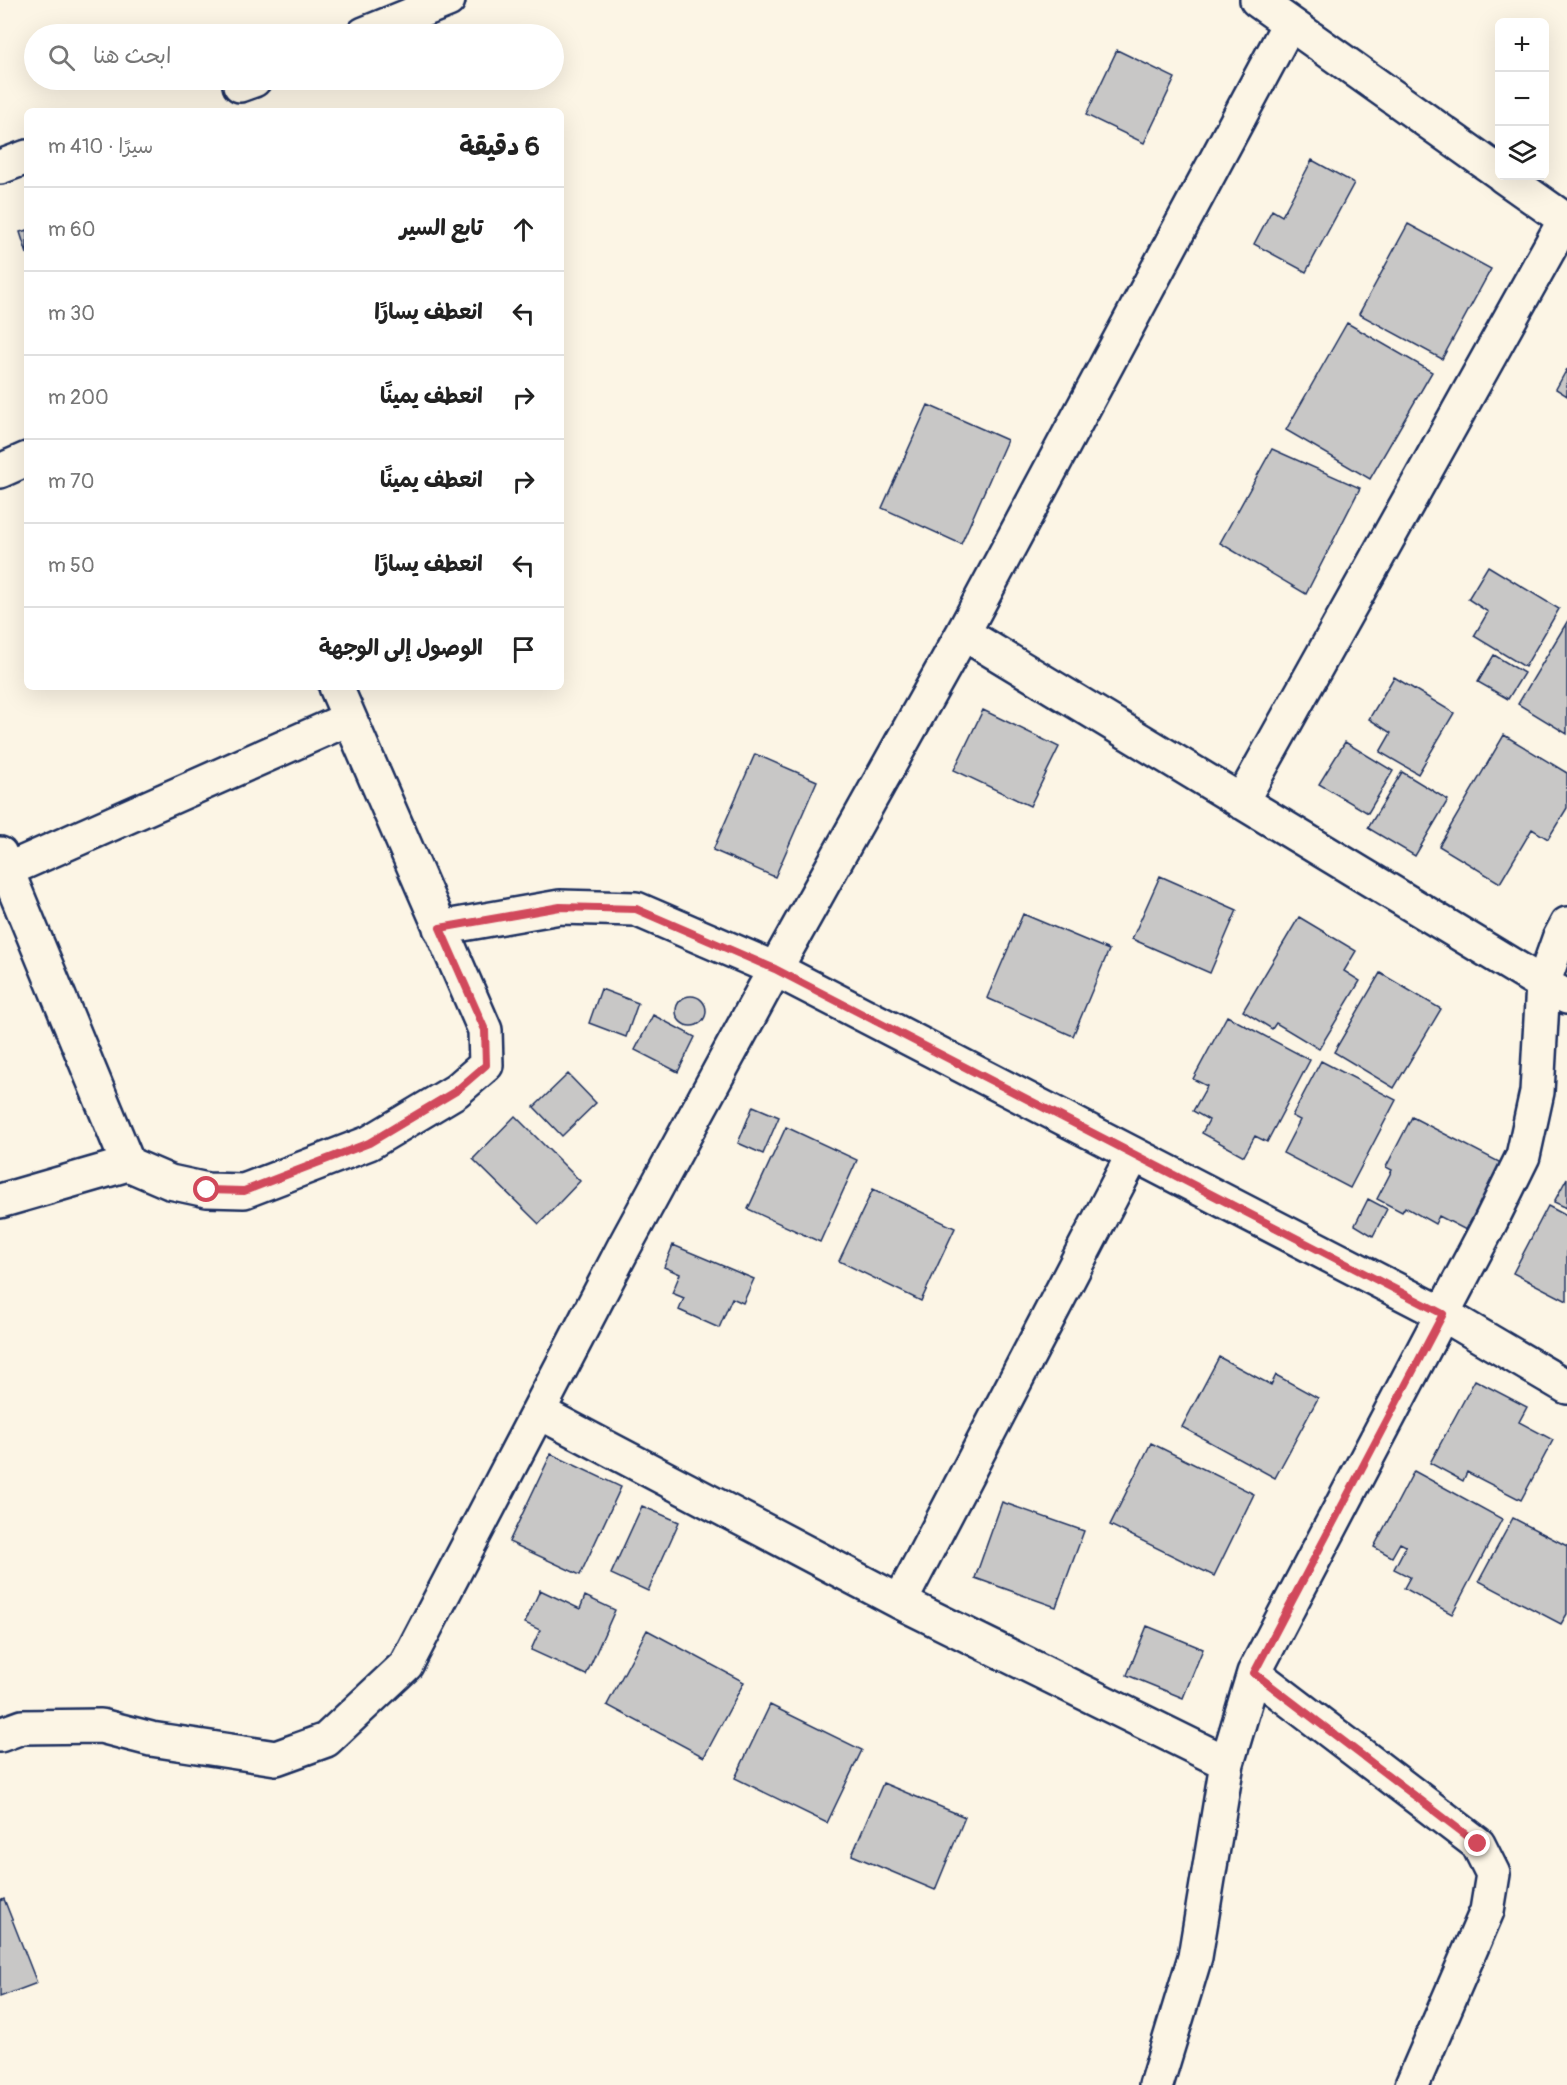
<!DOCTYPE html>
<html lang="ar">
<meta charset="utf-8">
<style>
:root{--surface:#fff;--page:#f2f2f2;--text:#222;--muted:#767676;--line:#e0e0e0}
body{margin:0;font-family:Pangolin,"Playpen Sans Arabic",sans-serif;background:var(--page);color:var(--text);direction:rtl}
.controls{position:absolute;right:18px;top:18px;display:grid;overflow:hidden;border-radius:9px;box-shadow:0 6px 24px #0002}
.controls button{width:54px;height:54px;display:grid;place-items:center;padding:0;border:0;border-bottom:2px solid var(--line);background:var(--surface);color:var(--text);font:30px sans-serif}
.stop{position:absolute;width:18px;height:18px;margin:-14px;border:4px solid #d1495b;border-radius:50%;background:#fff}
.stop.end{background:#d1495b;border-color:#fff;box-shadow:0 2px 6px #0008}
.list{margin:0;padding:0;list-style:none}
h2{display:flex;justify-content:space-between;align-items:center;height:78px;margin:0;padding:0 24px;font-size:26px}
h2 small{font-size:20px;font-weight:400;color:var(--muted)}
.list li{display:grid;grid-template-columns:39px 1fr auto;gap:18px;align-items:center;box-sizing:border-box;height:84px;padding:0 24px;border-top:2px solid var(--line)}
.list b{display:block;font-size:22px;white-space:nowrap}
.list em{font-size:20px;font-style:normal;color:var(--muted)}
.icon{flex:none;width:33px;height:33px;fill:none;stroke:currentColor;stroke-width:2;stroke-linecap:round;stroke-linejoin:round}
.map{position:relative;flex:none;width:1567px;height:2085px;overflow:hidden;direction:ltr}
.search{position:absolute;background:var(--surface);box-shadow:0 6px 24px #0002;left:24px;top:24px;width:540px;height:66px;display:flex;align-items:center;gap:15px;box-sizing:border-box;padding:0 21px;border-radius:33px;color:var(--muted);font-size:22px}
.panel{position:absolute;background:var(--surface);box-shadow:0 6px 24px #0002;left:24px;top:108px;width:540px;height:582px;border-radius:9px;direction:rtl}
.map>svg:first-child{display:block}
</style>
<div class="map">
<svg width="1567" height="2085" viewBox="0 0 1567 2085">
<rect width="100%" height="100%" fill="#fcf5e5"/>
<filter id="ink" filterUnits="userSpaceOnUse"><feTurbulence type="fractalNoise" baseFrequency=".0167" numOctaves="2"/><feDisplacementMap in="SourceGraphic" scale="12" xChannelSelector="R" yChannelSelector="G"/><feConvolveMatrix kernelMatrix="1 2 1 2 8 2 1 2 1" color-interpolation-filters="sRGB"/></filter>
<g filter="url(#ink)">
<path fill="#c8c7c6" stroke="#1b2f5e" stroke-width="1.5" d="M 1117,50 L 1175,78 L 1144,143 L 1086,115 Z
M 1312,160 L 1354,183 L 1306,272 L 1254,244 L 1272,210 L 1282,216 Z
M 1408,224 L 1491,269 L 1442,359 L 1359,314 Z
M 27,230 L 27,254 L 20,232 Z
M 1347,323 L 1432,372 L 1370,479 L 1286,430 Z
M 1567,369 L 1567,396 L 1556,389 Z
M 928,405 L 1007,440 L 961,544 L 882,508 Z
M 1272,449 L 1360,488 L 1306,594 L 1220,543 Z
M 1488,566 L 1559,609 L 1525,667 L 1474,636 L 1488,612 L 1468,599 Z
M 1567,622 L 1567,734 L 1518,704 Z
M 1494,655 L 1524,673 L 1508,699 L 1478,682 Z
M 1394,677 L 1454,713 L 1418,774 L 1380,752 L 1391,733 L 1369,719 Z
M 983,710 L 1059,747 L 1030,806 L 954,770 Z
M 1504,735 L 1567,773 L 1567,808 L 1548,839 L 1532,829 L 1500,883 L 1439,846 Z
M 1345,742 L 1393,771 L 1368,813 L 1319,784 Z
M 755,754 L 817,781 L 775,877 L 713,850 Z
M 1402,772 L 1448,800 L 1415,856 L 1368,828 Z
M 1160,876 L 1237,910 L 1210,973 L 1132,939 Z
M 1023,914 L 1109,950 L 1073,1036 L 987,998 Z
M 1299,917 L 1356,951 L 1344,971 L 1360,981 L 1319,1049 L 1276,1023 L 1272,1029 L 1243,1011 Z
M 1380,973 L 1441,1009 L 1394,1088 L 1334,1052 Z
M 601,989 L 638,1003 L 626,1037 L 589,1023 Z
M676 1011a15 15 0 1 1 30 0a15 15 0 1 1-30 0Z
M 653,1015 L 695,1037 L 678,1072 L 635,1050 Z
M 1227,1016 L 1310,1060 L 1267,1142 L 1255,1136 L 1244,1156 L 1202,1133 L 1209,1120 L 1193,1111 L 1207,1086 L 1193,1079 Z
M 1321,1061 L 1396,1100 L 1350,1188 L 1283,1153 L 1300,1120 L 1292,1116 Z
M 568,1074 L 596,1103 L 562,1136 L 534,1107 Z
M 753,1106 L 779,1117 L 763,1154 L 738,1143 Z
M 515,1116 L 580,1181 L 539,1224 L 473,1159 Z
M 1412,1117 L 1503,1164 L 1468,1231 L 1439,1216 L 1435,1224 L 1405,1207 L 1402,1212 L 1377,1199 L 1392,1170 L 1386,1167 Z
M 786,1127 L 857,1160 L 820,1242 L 748,1209 Z
M 1567,1178 L 1567,1208 L 1554,1202 Z
M 873,1189 L 955,1228 L 921,1301 L 839,1261 Z
M 1368,1199 L 1387,1209 L 1373,1236 L 1355,1225 Z
M 1548,1206 L 1567,1216 L 1567,1301 L 1513,1273 Z
M 673,1245 L 754,1279 L 743,1303 L 732,1298 L 719,1328 L 679,1310 L 684,1298 L 672,1293 L 680,1274 L 664,1267 Z
M 1219,1357 L 1271,1385 L 1276,1375 L 1318,1398 L 1275,1478 L 1182,1427 Z
M 1475,1380 L 1527,1407 L 1519,1422 L 1553,1440 L 1521,1500 L 1467,1472 L 1463,1481 L 1430,1463 Z
M 1151,1443 L 1254,1494 L 1214,1576 L 1110,1525 Z
M 551,1454 L 621,1487 L 580,1575 L 509,1542 Z
M 1414,1471 L 1502,1519 L 1452,1614 L 1404,1588 L 1410,1577 L 1394,1569 L 1406,1546 L 1400,1543 L 1392,1557 L 1374,1547 Z
M 1002,1502 L 1084,1531 L 1056,1607 L 975,1578 Z
M 642,1506 L 679,1522 L 648,1591 L 611,1574 Z
M 1513,1518 L 1567,1546 L 1567,1614 L 1561,1624 L 1479,1581 Z
M 540,1590 L 580,1609 L 585,1596 L 615,1610 L 586,1675 L 531,1650 L 540,1630 L 525,1623 Z
M 1147,1626 L 1203,1649 L 1183,1698 L 1127,1675 Z
M 647,1630 L 744,1682 L 704,1757 L 607,1705 Z
M 770,1705 L 862,1750 L 827,1823 L 735,1778 Z
M 883,1783 L 965,1817 L 935,1890 L 852,1855 Z
M 4,1899 L 37,1983 L 0,1997 L 0,1901 Z"/>
<g fill="none" stroke-linecap="round" stroke-linejoin="round">
<defs>
<path id="minor" d="M 1257,0 L 1500,173
M 364,34 L 448,0
M 240,85 L 254,80
M 0,167 L 27,157
M 1503,176 L 1567,221
M 0,471 L 27,459
M 963,633 L 1543,984 L 1567,997
M 1241,802 L 1565,220
M 0,854 L 128,1164
M 7,870 L 348,719
M 440,928 L 560,907 L 636,909 L 775,969 L 1443,1314 L 1567,1387
M 0,1201 L 128,1164 L 170,1182 L 207,1190 L 244,1191 L 369,1143 L 456,1091 L 486,1065 L 485,1030 L 336,687
M 539,1412 L 900,1602 L 1227,1763
M 900,1602 L 1133,1155
M 1254,1673 L 1478,1844 L 1493,1874 L 1487,1911 L 1412,2085
M 0,1735 L 22,1727 L 101,1726 L 151,1739 L 276,1758 L 326,1740 L 406,1665 L 624,1247 L 763,991 L 963,633 L 1289,24
M 1156,2085 L 1195,1957 L 1227,1763 L 1254,1673 L 1488,1227 L 1523,1156 L 1537,1092 L 1543,984 L 1559,939 L 1567,924"/>
</defs>
<use href="#minor" stroke="#1b2f5e" stroke-width="38"/>
<use href="#minor" stroke="#fcf5e5" stroke-width="33"/>
</g>
</g>
<g fill="none" stroke-linecap="round" stroke-linejoin="round" filter="url(#ink)">
<path stroke="#d1495b" stroke-width="8" d="M 207,1190 L 244,1191 L 369,1143 L 456,1091 L 486,1065 L 485,1030 L 440,928 L 560,907 L 636,909 L 775,969 L 1443,1314 L 1254,1673 L 1478,1844"/>
</g>
</svg>
<div class="controls">
<button>+</button>
<button>−</button>
<button><svg class="icon" aria-label="layers" viewBox="0 0 24 24"><path d="M12 4l9 5-9 5-9-5zM3 14l9 5 9-5"/></svg></button>
</div>
<div class="stop" style="left:207px;top:1190px"></div>
<div class="stop end" style="left:1478px;top:1844px"></div>
<div class="search"><svg class="icon" aria-label="search" viewBox="0 0 24 24"><circle cx="10" cy="10" r="6"/><path d="M15 15l6 6"/></svg>ابحث هنا</div>
<section class="panel">
<h2>6 دقيقة<small>سيرًا · 410 m</small></h2>
<ul class="list">
<li><svg class="icon" aria-label="ahead" viewBox="0 0 24 24"><path d="M12 20V5M6 11l6-6 6 6"/></svg><div><b>تابع السير</b></div><em>60 m</em></li>
<li><svg class="icon" aria-label="left" viewBox="0 0 24 24"><path d="M17 20v-9H6M10 6l-5 5 5 5"/></svg><div><b>انعطف يسارًا</b></div><em>30 m</em></li>
<li><svg class="icon" aria-label="right" viewBox="0 0 24 24"><path d="M7 20v-9h11M14 6l5 5-5 5"/></svg><div><b>انعطف يمينًا</b></div><em>200 m</em></li>
<li><svg class="icon" aria-label="right" viewBox="0 0 24 24"><path d="M7 20v-9h11M14 6l5 5-5 5"/></svg><div><b>انعطف يمينًا</b></div><em>70 m</em></li>
<li><svg class="icon" aria-label="left" viewBox="0 0 24 24"><path d="M17 20v-9H6M10 6l-5 5 5 5"/></svg><div><b>انعطف يسارًا</b></div><em>50 m</em></li>
<li><svg class="icon" aria-label="arrive" viewBox="0 0 24 24"><path d="M6 21V4h12l-3 4 3 4H6"/></svg><div><b>الوصول إلى الوجهة</b></div></li>
</ul>
</section>
</div>
